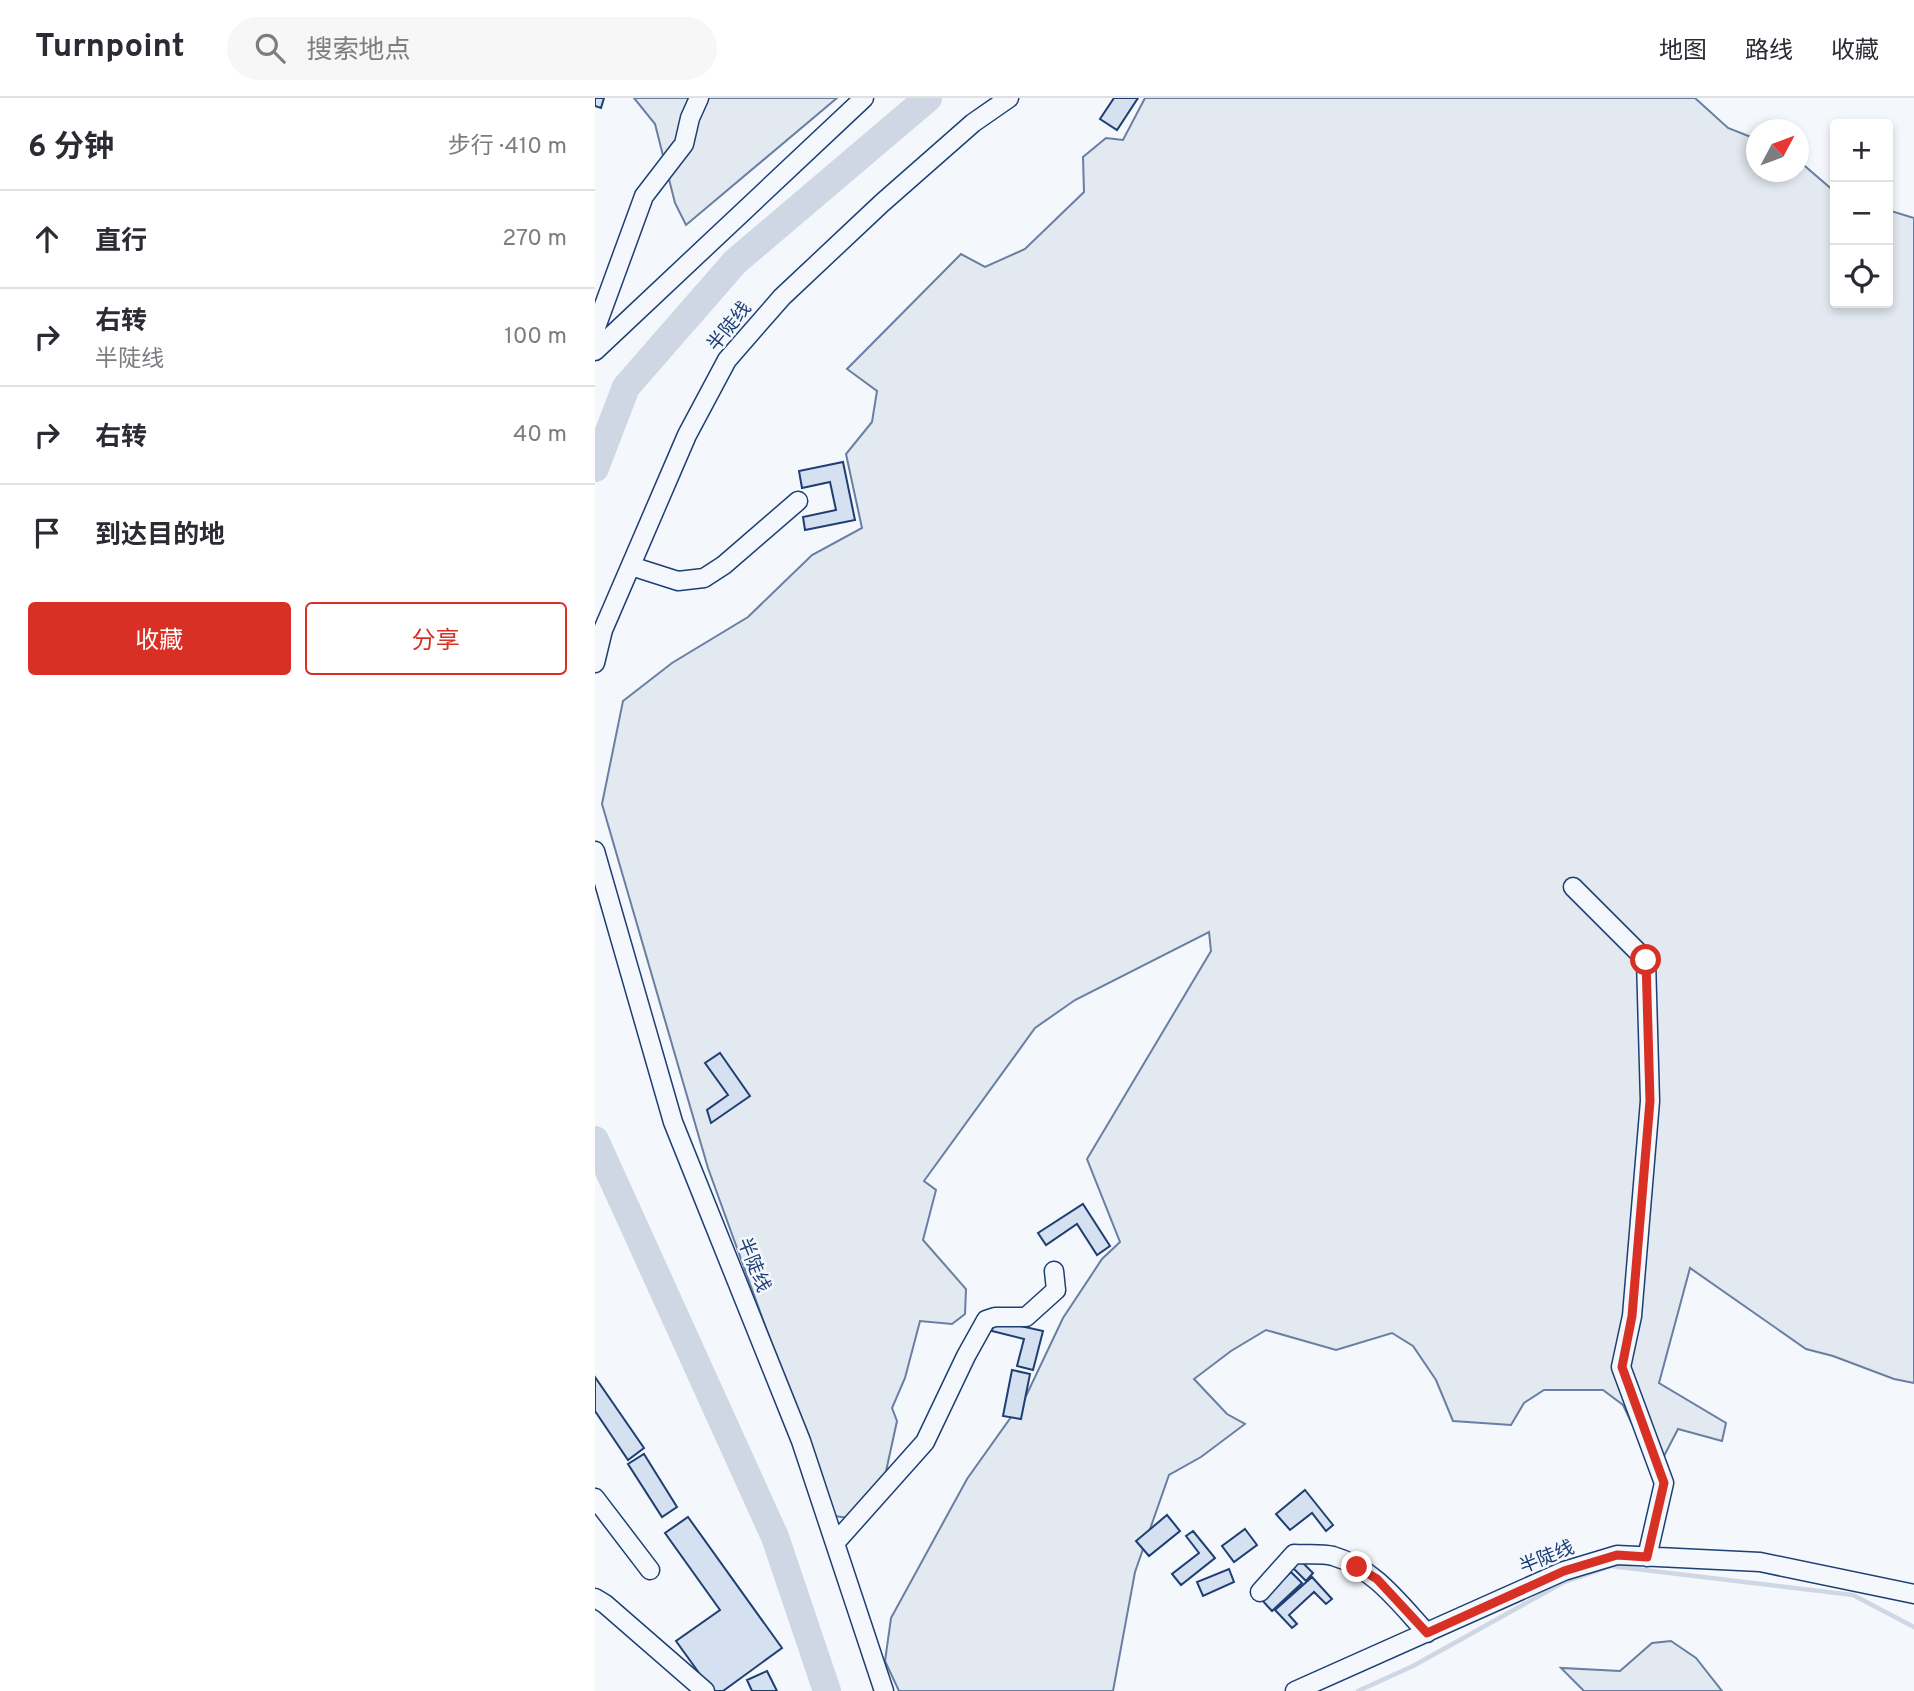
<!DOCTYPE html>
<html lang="zh">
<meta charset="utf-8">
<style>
:root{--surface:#fff;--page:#f7f7f7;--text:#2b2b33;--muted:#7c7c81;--line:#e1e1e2;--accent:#d93025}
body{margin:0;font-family:Overpass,"Noto Sans SC",sans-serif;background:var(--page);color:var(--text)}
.controls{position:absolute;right:21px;top:21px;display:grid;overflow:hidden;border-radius:7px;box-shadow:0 4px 10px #0003}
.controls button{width:63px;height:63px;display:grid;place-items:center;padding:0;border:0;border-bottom:2px solid var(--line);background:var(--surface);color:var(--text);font:35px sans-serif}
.compass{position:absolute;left:1151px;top:21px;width:63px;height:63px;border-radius:50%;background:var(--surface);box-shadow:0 4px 10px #0003;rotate:49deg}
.stop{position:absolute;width:21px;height:21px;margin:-16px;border:5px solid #d93025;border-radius:50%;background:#fff}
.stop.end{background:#d93025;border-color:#fff;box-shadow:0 2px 7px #0008}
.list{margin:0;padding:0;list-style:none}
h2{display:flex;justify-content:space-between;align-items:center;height:91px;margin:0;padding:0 28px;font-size:30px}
h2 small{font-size:23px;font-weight:400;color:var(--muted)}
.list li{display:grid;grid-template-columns:46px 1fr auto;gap:21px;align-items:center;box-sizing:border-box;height:98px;padding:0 28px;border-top:2px solid var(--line)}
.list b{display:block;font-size:26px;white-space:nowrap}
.list p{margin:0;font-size:23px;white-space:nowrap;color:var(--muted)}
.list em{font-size:23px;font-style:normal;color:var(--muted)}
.actions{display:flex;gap:14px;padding:21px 28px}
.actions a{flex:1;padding:16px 0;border:2px solid var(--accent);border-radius:7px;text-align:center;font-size:24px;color:var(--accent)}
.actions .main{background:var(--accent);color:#fff}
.icon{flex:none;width:38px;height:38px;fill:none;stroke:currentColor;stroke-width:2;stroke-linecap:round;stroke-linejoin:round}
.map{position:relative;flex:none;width:1319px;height:1593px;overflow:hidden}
header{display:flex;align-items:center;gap:42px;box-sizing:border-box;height:98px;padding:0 35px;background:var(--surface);border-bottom:2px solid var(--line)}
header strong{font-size:33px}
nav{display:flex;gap:38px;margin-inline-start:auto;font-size:24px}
.search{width:490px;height:63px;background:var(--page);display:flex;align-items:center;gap:18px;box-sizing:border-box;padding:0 24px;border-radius:38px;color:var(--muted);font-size:26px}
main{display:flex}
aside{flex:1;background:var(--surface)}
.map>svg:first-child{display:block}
</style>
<header>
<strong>Turnpoint</strong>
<div class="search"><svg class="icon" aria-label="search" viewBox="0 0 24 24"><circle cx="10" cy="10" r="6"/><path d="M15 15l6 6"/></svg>搜索地点</div>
<nav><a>地图</a><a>路线</a><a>收藏</a></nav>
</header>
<main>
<aside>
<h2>6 分钟<small>步行 · 410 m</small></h2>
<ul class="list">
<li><svg class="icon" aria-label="ahead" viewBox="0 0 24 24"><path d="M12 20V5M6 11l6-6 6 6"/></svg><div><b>直行</b></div><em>270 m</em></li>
<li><svg class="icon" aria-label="right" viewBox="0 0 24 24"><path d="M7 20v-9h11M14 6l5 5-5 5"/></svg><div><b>右转</b><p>半陡线</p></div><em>100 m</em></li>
<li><svg class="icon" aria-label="right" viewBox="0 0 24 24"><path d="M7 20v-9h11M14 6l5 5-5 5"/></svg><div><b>右转</b></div><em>40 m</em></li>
<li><svg class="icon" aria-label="arrive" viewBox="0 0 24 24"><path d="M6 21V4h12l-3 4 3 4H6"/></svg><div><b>到达目的地</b></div></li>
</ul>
<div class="actions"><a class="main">收藏</a><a>分享</a></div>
</aside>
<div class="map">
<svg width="1319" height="1593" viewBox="0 0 1319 1593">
<rect width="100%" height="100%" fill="#f4f7fb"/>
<path fill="#e3e9f0" stroke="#687fa3" stroke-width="2" d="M 39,0 L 242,0 L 91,127 L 80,105 L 60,26 Z
M 550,0 L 1100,0 L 1133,30 L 1161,41 L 1162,74 L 1204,74 L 1204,63 L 1240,94 L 1240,205 L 1293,205 L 1293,112 L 1319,120 L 1319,1285 L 1299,1281 L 1238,1258 L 1211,1251 L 1095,1170 L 1064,1285 L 1131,1325 L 1127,1343 L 1083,1331 L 1069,1358 L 1038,1328 L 1028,1307 L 1008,1292 L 949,1292 L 929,1305 L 916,1327 L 858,1323 L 841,1282 L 818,1248 L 797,1235 L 741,1252 L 671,1232 L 636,1253 L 599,1281 L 632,1316 L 650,1326 L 606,1359 L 574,1377 L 540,1474 L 518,1593 L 304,1593 L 290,1563 L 296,1520 L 372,1381 L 431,1298 L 468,1220 L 507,1161 L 525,1144 L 492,1061 L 616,853 L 614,834 L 480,902 L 440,930 L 329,1083 L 341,1092 L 328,1142 L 371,1191 L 370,1216 L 357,1226 L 325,1223 L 310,1280 L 297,1310 L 302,1323 L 290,1378 L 262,1421 L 239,1418 L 113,1070 L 7,706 L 28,603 L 77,565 L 153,519 L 217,457 L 267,430 L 251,356 L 277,324 L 282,293 L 252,271 L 366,156 L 390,169 L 430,151 L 489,94 L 488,59 L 511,40 L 528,42 Z
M 1076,1543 L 1101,1560 L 1127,1593 L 989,1593 L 966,1570 L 1025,1573 L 1057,1545 Z"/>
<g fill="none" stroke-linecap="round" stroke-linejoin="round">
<path stroke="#cfd7e4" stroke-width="4.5" d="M 763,1593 L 818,1568 L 969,1484 L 1016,1468 L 1258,1497 L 1319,1529"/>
<path stroke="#cfd7e4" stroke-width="28" d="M 0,370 L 31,289 L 140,164 L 333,0
M 0,1042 L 180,1439 L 232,1593"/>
</g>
<path fill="#d5e0f0" stroke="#1d3f73" stroke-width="2" d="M 0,0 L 9,0 L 6,10 L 0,8 Z
M 519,0 L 543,0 L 522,32 L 505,21 Z
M 248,364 L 260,422 L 210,432 L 208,419 L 241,412 L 235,384 L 207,390 L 204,373 Z
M 125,955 L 155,998 L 116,1025 L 112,1012 L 133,997 L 110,965 Z
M 488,1106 L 515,1148 L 502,1157 L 482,1126 L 451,1147 L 443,1135 Z
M 399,1222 L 448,1233 L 438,1272 L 422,1268 L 429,1241 L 397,1233 Z
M 417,1272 L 435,1276 L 426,1321 L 408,1318 Z
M 0,1279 L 49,1350 L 33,1362 L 0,1313 Z
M 49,1356 L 82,1409 L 67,1419 L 33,1366 Z
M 710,1392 L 738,1427 L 731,1433 L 717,1415 L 695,1432 L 681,1416 Z
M 572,1417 L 585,1433 L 554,1458 L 541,1443 Z
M 93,1419 L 187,1550 L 128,1593 L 117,1593 L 81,1543 L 125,1512 L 70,1435 Z
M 650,1431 L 662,1447 L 639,1464 L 627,1448 Z
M 598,1433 L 620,1460 L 586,1487 L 577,1476 L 604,1455 L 591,1438 Z
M 705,1462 L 718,1475 L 711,1483 L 698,1470 Z
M 634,1471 L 639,1484 L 608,1498 L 602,1484 Z
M 696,1474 L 707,1485 L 677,1513 L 666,1501 Z
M 717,1479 L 737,1501 L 731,1506 L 719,1494 L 694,1517 L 702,1526 L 697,1530 L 680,1512 Z
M 172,1573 L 182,1593 L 157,1593 L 152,1582 Z"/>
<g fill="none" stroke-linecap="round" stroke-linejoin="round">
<defs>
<path id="minor" d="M 0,232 L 49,98 L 89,46 L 95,20 L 104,0
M 0,253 L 269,0
M 36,468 L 83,483 L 109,480 L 129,467 L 203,403
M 0,565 L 8,532 L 92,337 L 132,262 L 187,199 L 287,105 L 378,25 L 414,0
M 0,753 L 78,1024 L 206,1343 L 289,1593
M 978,789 L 1051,862 L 1055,1003 L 1037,1218 L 1026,1269 L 1069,1385 L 1052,1459
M 0,1400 L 55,1472
M 240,1445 L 330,1344 L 371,1258 L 391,1222 L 400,1219 L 431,1219 L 461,1192 L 459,1173
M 665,1494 L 699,1456 C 711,1457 726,1455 738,1458 C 779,1470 804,1505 832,1535
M 0,1500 L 10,1506 L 110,1593
M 700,1593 L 969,1473 L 1022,1457 L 1165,1464 L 1319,1496"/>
</defs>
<use href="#minor" stroke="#1d3f73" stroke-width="21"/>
<use href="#minor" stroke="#f4f7fb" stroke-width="18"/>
</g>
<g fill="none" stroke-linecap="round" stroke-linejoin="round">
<path stroke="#d93025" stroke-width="9" d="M 762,1469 L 782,1481 L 832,1535 L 969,1473 L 1022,1457 L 1052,1459 L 1069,1385 L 1027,1269 L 1037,1218 L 1055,1003 L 1051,862"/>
</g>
<g text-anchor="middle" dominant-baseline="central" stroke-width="5" stroke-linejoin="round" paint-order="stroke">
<g font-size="19" fill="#1d3f73" stroke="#f4f7fb">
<text transform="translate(135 229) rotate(-51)">半陡线</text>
<text transform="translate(158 1167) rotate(68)">半陡线</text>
<text transform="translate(952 1460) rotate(-22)">半陡线</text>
</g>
</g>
</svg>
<div class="controls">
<button>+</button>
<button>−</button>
<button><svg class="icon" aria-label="locate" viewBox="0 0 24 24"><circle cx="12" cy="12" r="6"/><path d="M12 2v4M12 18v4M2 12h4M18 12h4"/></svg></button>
</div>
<svg class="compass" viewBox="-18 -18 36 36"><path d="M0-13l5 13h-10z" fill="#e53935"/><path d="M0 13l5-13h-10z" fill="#7c7c81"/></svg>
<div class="stop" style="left:1051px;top:862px"></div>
<div class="stop end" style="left:762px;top:1469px"></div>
</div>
</main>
